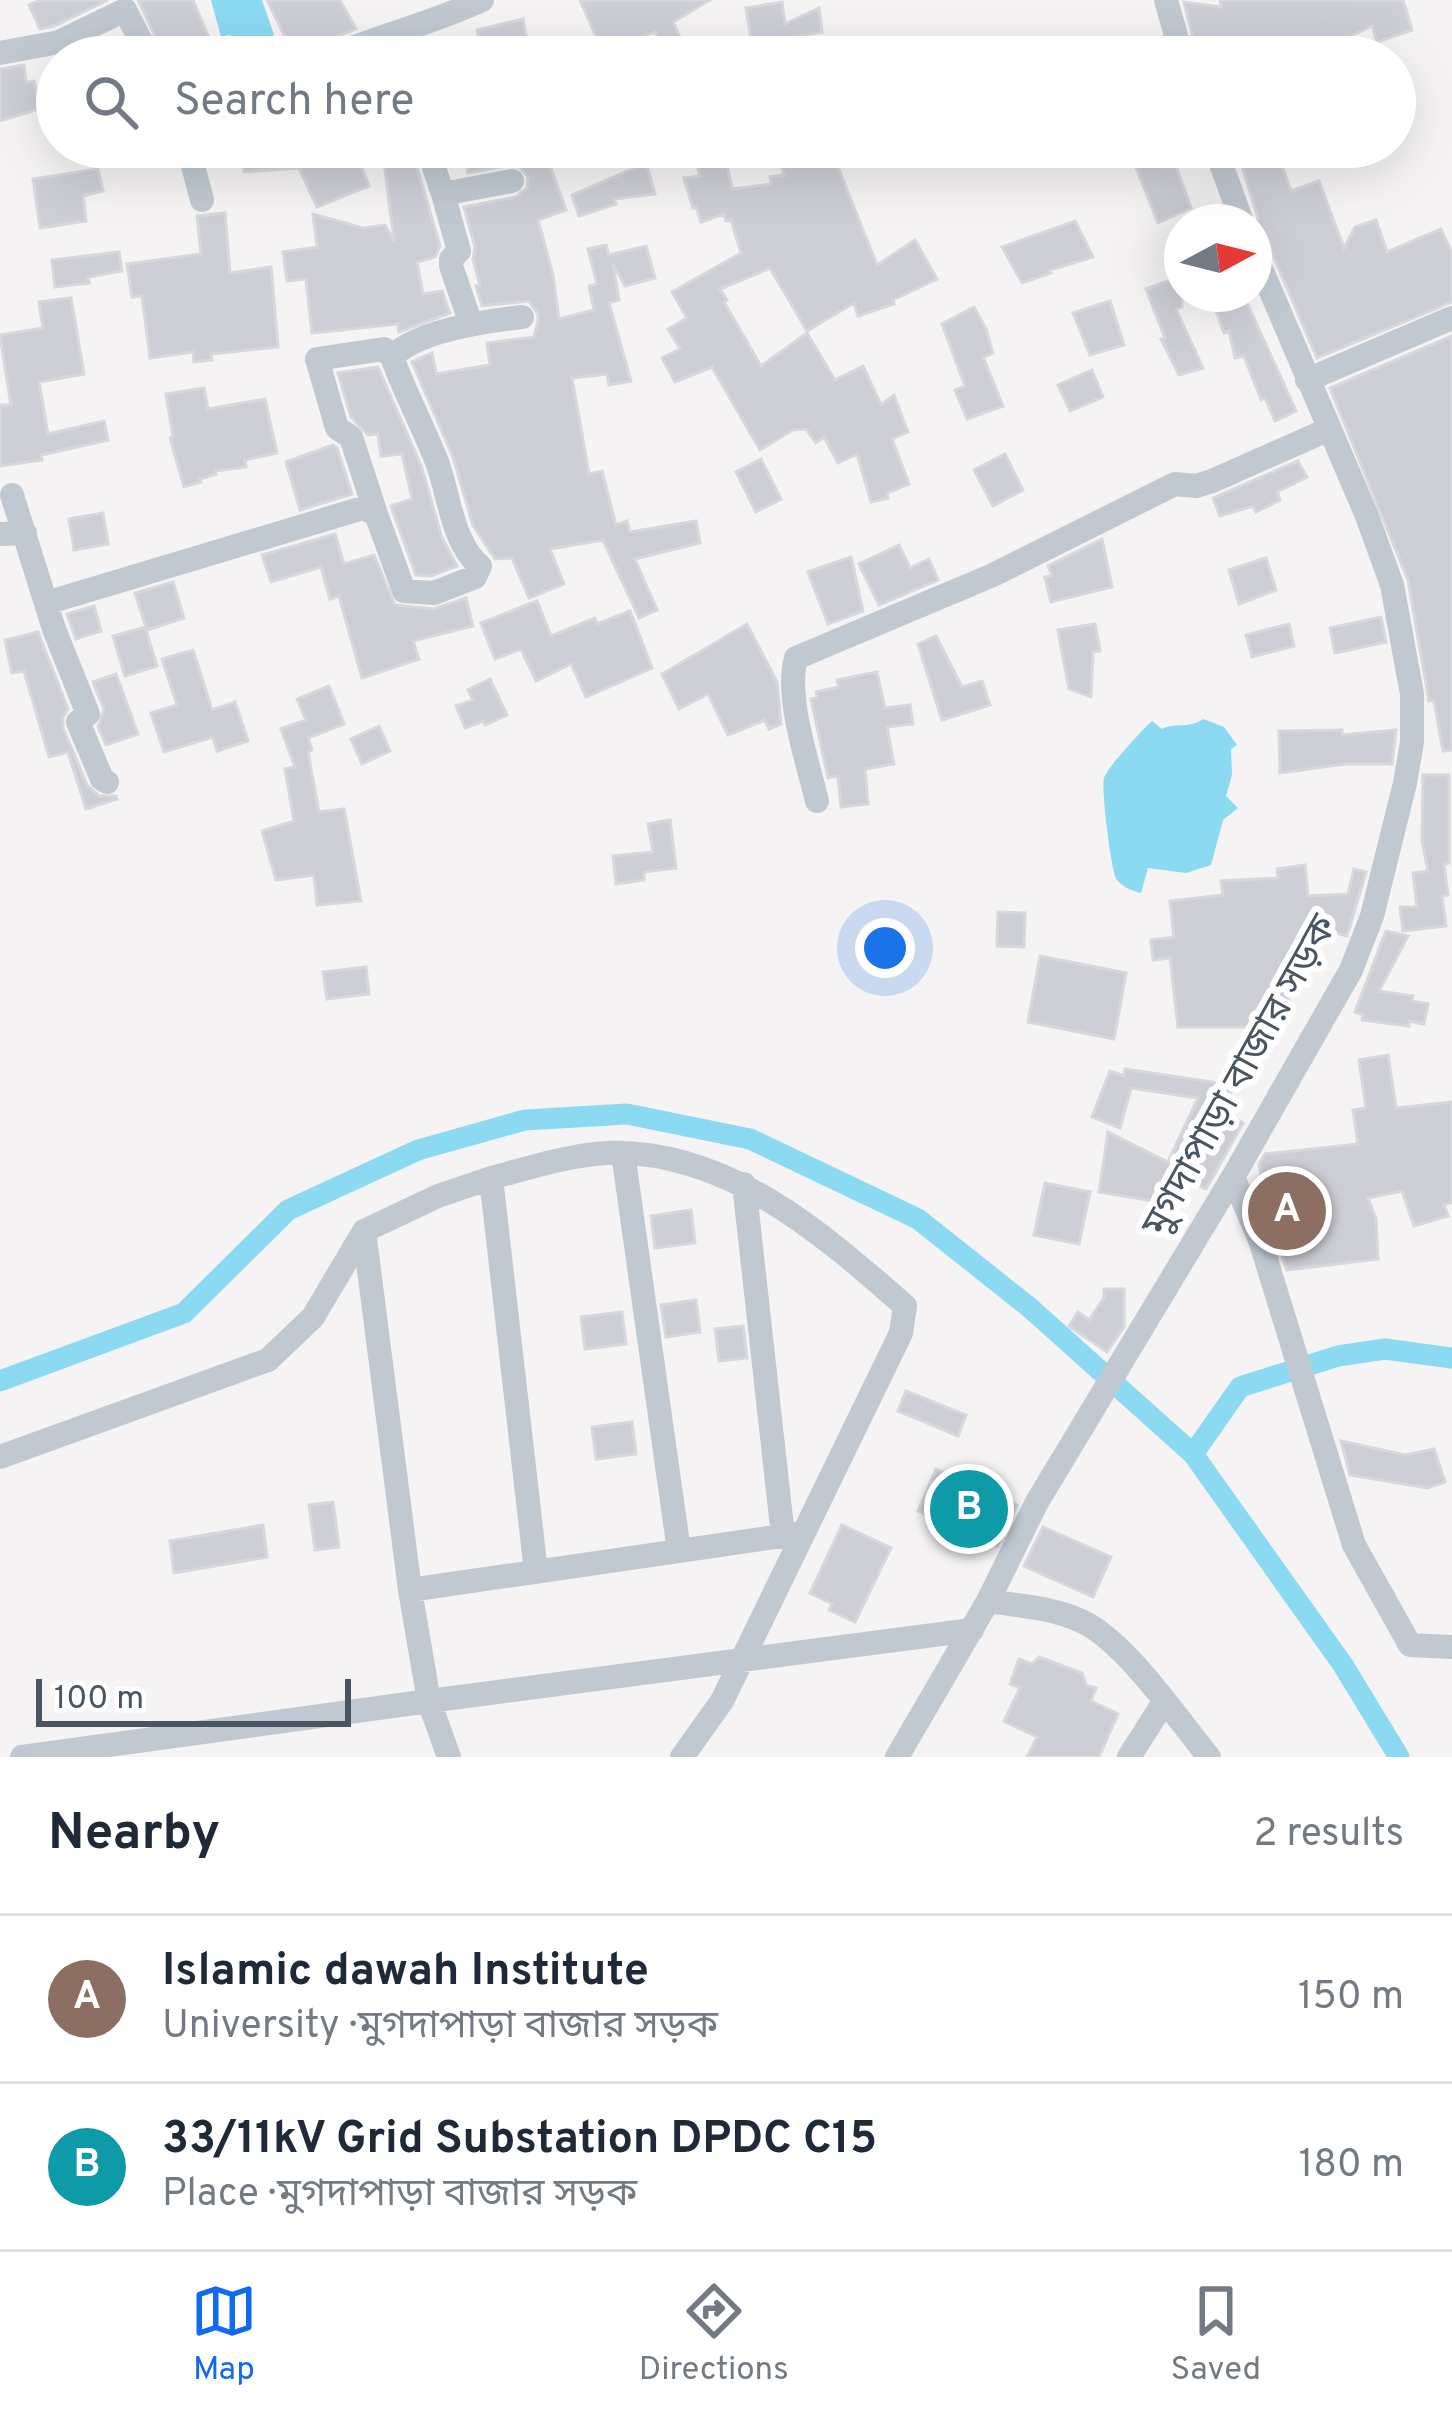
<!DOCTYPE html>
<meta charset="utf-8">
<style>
:root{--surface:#fff;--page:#f6f6f7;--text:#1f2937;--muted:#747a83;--line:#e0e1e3;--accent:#116af1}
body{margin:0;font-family:Overpass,"Noto Sans Bengali",sans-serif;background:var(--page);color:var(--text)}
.compass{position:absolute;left:1164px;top:204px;width:108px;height:108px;border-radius:50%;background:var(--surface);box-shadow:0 12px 48px #0002;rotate:83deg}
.scale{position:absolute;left:36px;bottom:30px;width:315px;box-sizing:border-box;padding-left:12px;border:6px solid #495562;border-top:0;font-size:33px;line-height:42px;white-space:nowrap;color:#495562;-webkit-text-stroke:9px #fff;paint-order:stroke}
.you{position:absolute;left:885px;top:948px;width:42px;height:42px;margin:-30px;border:9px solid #fff;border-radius:50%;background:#1a73e8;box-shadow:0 0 0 18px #1a73e833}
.badge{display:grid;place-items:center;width:78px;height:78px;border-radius:50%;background:var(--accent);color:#fff;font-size:39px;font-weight:700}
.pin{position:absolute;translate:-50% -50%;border:6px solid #fff;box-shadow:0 3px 12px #0006}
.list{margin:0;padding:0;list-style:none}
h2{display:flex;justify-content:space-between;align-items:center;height:156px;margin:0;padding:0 48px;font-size:51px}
h2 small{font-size:39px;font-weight:400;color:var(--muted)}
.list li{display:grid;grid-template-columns:78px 1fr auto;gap:36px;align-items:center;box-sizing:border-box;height:168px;padding:0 48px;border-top:3px solid var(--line)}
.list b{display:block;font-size:45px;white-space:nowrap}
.list p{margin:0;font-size:39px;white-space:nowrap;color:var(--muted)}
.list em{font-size:39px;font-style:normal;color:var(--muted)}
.icon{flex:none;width:66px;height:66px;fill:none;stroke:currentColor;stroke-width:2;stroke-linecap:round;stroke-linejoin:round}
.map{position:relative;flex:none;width:1452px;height:1757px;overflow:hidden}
.search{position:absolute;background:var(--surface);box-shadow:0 12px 48px #0002;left:36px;right:36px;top:36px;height:132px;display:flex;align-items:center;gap:30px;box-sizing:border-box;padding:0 42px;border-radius:66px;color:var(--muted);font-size:45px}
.sheet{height:492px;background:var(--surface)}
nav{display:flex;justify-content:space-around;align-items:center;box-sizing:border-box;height:168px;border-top:3px solid var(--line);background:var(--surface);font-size:33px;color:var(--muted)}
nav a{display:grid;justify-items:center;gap:6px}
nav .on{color:var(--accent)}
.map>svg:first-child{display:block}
</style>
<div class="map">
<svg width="1452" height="1757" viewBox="0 0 1452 1757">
<rect width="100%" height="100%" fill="#f5f3f3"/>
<path fill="#8cd9f2" d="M 211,0 L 262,0 L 274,35 L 256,44 L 229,35 L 221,37 Z
M 1203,719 L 1224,727 L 1237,745 L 1231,749 L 1232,775 L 1226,796 L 1238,808 L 1223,820 L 1211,865 L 1186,873 L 1148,868 L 1141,893 C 1132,891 1123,887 1117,880 C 1111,872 1101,788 1104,778 C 1107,768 1142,730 1152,721 L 1162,729 C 1176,722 1189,729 1203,719 Z"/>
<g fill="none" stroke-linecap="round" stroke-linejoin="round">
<path stroke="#8cd9f2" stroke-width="21" d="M 0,1381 L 184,1313 L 288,1210 L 418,1150 L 525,1120 L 627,1114 L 750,1139 L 918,1219 L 1029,1307 L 1193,1454 L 1343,1665 L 1399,1757
M 1193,1454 L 1240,1387 L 1338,1356 L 1385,1349 L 1452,1358"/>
</g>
<path fill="#cdced5" stroke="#d6d8de" stroke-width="3" d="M 41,0 L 108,0 L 54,26 L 40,29 L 29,5 Z
M 138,0 L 193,0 L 217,57 L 165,57 Z
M 267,0 L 340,0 L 356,29 L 322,42 L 313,57 L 295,57 Z
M 580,0 L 710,0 L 673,22 L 689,57 L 666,57 L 655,32 L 622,44 L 608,54 L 600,38 L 597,39 Z
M 1220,0 L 1403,0 L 1412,30 L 1377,42 L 1372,26 L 1305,57 L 1292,57 L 1283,39 L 1223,48 L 1226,57 L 1198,57 L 1184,2 L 1221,7 Z
M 782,2 L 785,24 L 819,8 L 822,32 L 752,44 L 746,8 Z
M 523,19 L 527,41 L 501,47 L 503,57 L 483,57 L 477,30 Z
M 24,65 L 26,83 L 34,81 L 42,108 L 0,121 L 0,69 Z
M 286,147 L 318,147 L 323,162 L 354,149 L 369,186 L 317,207 L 299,168 L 244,172 L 241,154 Z
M 382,147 L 411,147 L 440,246 L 435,257 L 417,262 L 423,294 L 442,291 L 450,313 L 399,332 L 398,324 L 312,333 L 306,279 L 287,281 L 283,252 L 317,247 L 313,214 L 363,228 L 385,225 L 394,241 Z
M 464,147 L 600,147 L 600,153 L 550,166 L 566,210 L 538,220 L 553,275 L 559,319 L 594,310 L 589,286 L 597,284 L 588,249 L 606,245 L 609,255 L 646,246 L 655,278 L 625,286 L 613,264 L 619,300 L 609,303 L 631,381 L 609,385 L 607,374 L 572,378 L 589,474 L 602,471 L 616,525 L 627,521 L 630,532 L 696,521 L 700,543 L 635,559 L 657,610 L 639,618 L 603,540 L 550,549 L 564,584 L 529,598 L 512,558 L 495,559 L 473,525 L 453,457 L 412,362 L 432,353 L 436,374 L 490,365 L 487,343 L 534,337 L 538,322 L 538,314 L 529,301 L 482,306 L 476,286 L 480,286 L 473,259 L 475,247 L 464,207 L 516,197 L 527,188 L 528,177 L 519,166 L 510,165 L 468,173 Z
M 692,147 L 723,147 L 732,189 L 771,184 L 770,177 L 784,175 L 777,147 L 830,147 L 877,265 L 915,240 L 937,279 L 893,300 L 894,304 L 858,316 L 854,303 L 807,331 L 770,268 L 720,289 L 727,300 L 724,302 L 761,366 L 807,333 L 835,380 L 863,366 L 881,405 L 894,395 L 908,432 L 892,439 L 909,484 L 887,493 L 888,498 L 871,502 L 857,454 L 838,463 L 824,437 L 816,443 L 806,429 L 793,430 L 760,450 L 712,367 L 675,382 L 662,358 L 680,349 L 668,329 L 687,318 L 672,292 L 741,253 L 731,220 L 726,221 L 724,214 L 701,222 L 696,207 L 693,208 L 684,178 L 700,176 Z
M 1143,147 L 1169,147 L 1191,208 L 1158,223 L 1130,152 Z
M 1236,147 L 1312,147 L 1281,163 L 1291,191 L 1319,181 L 1344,248 L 1355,227 L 1376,220 L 1387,252 L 1441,229 L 1452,253 L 1452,302 L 1317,358 L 1269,246 L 1254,236 L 1258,218 Z
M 646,163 L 655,194 L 614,199 L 616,204 L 579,216 L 572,195 Z
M 98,169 L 103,191 L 83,196 L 86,221 L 40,228 L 33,179 Z
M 225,213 L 230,273 L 271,267 L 278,347 L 211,354 L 212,360 L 194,362 L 193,352 L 150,358 L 142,296 L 132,297 L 127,264 L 201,254 L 197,216 Z
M 1075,221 L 1093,257 L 1050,270 L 1051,273 L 1022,283 L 1002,247 Z
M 119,252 L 122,271 L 88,277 L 89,283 L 55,287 L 52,260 Z
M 1182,276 L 1182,307 L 1176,309 L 1203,368 L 1179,375 L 1161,339 L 1165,338 L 1146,289 Z
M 1210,294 L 1243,294 L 1296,411 L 1275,421 L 1265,398 L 1261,400 L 1244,356 L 1235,358 L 1229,331 L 1224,333 Z
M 71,298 L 84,374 L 39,382 L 48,434 L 104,421 L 108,440 L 41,455 L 42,460 L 0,466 L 0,405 L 11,405 L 0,335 L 43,328 L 39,302 Z
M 1110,301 L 1124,345 L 1090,355 L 1073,313 Z
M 974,307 L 986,329 L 993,353 L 983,357 L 1003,406 L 967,419 L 955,390 L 965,386 L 942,324 Z
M 1452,336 L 1452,750 L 1443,751 L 1434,700 L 1429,701 L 1408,580 L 1330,388 Z
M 378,367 L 422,468 L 442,538 L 457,566 L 431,576 L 416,575 L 391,506 L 412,499 L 402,454 L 381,456 L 378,434 L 368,435 L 351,417 L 338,373 Z
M 1092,370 L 1103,397 L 1070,411 L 1058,385 Z
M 204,388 L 208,409 L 265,399 L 277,453 L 245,460 L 246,467 L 215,471 L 216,474 L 200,479 L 201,482 L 184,487 L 170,438 L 173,437 L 166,394 Z
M 333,445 L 337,448 L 352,494 L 300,510 L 286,462 Z
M 1005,454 L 1023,490 L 993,506 L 974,470 Z
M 761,459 L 781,499 L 756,512 L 736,472 Z
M 1298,461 L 1307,477 L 1277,492 L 1280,500 L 1256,512 L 1253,506 L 1220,516 L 1213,498 Z
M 103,513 L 108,544 L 74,550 L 69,519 Z
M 335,534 L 344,564 L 374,555 L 395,605 L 434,609 L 466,598 L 473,626 L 413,641 L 419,659 L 362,678 L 339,596 L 330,599 L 321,567 L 271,582 L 262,555 Z
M 1102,539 L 1112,587 L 1051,602 L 1045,577 L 1052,576 L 1048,566 Z
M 899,545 L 910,568 L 929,559 L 938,580 L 879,605 L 859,564 Z
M 851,557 L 863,611 L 828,624 L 808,572 Z
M 1266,558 L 1276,590 L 1239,604 L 1229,570 Z
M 173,582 L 184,618 L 147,630 L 135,593 Z
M 537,601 L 551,636 L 595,618 L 597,624 L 630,611 L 652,668 L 586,697 L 571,664 L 536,681 L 521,649 L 495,659 L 481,623 Z
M 94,606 L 101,631 L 76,639 L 67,614 Z
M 1381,617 L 1386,642 L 1335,653 L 1330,628 Z
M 747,624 L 777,682 L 781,724 L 769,729 L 765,720 L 728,735 L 708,694 L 679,709 L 662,674 Z
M 1095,624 L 1100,651 L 1093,652 L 1091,697 L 1069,689 L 1058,630 Z
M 1289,624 L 1294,646 L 1252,657 L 1246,635 Z
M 145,627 L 157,666 L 125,676 L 113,636 Z
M 38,632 L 68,709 L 63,717 L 63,728 L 87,785 L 99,796 L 116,796 L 117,799 L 86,809 L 68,752 L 49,757 L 24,671 L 12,673 L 5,640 Z
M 936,636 L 962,687 L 982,681 L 990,705 L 942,720 L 918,644 Z
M 193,650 L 212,710 L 235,702 L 248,741 L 217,751 L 213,737 L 164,752 L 151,713 L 177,705 L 162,659 Z
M 877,672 L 885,708 L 910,705 L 913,724 L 887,727 L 894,764 L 865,769 L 868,804 L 841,807 L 838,776 L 828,778 L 811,699 L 817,698 L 816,692 L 839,687 L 837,680 Z
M 116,674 L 138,734 L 106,745 L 98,727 L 104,709 L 93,682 Z
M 490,679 L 507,715 L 485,725 L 483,721 L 465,728 L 456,706 L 473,700 L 468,690 Z
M 329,686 L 344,724 L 308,738 L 312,750 L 308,752 L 319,812 L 344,809 L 361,901 L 317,905 L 314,875 L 276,880 L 262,831 L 294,821 L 285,769 L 295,767 L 281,729 L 306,720 L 297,699 Z
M 379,726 L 390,751 L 362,764 L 351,739 Z
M 1342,730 L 1342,735 L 1396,730 L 1392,764 L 1345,764 L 1280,773 L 1279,731 Z
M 1423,775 L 1449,775 L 1449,863 L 1444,864 L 1448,895 L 1442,896 L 1446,926 L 1403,931 L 1400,907 L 1417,907 L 1413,873 L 1428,871 L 1422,841 Z
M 670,820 L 676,868 L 644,872 L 644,880 L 616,884 L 613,856 L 653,852 L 648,824 Z
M 1305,865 L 1308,896 L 1348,894 L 1354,869 L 1366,872 L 1347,936 L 1318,928 L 1277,1027 L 1178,1027 L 1170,958 L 1153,960 L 1151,940 L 1174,937 L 1170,901 L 1223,895 L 1221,881 L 1278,878 L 1277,869 Z
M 998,912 L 1025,913 L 1024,947 L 997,946 Z
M 1386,931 L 1408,936 L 1379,991 L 1413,996 L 1412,1001 L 1428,1004 L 1424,1024 L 1409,1021 L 1409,1026 L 1362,1020 L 1363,1015 L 1355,1012 Z
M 1040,956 L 1126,973 L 1114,1039 L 1028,1022 Z
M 366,967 L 369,994 L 327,999 L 323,972 Z
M 1388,1055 L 1396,1108 L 1452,1102 L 1452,1202 L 1444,1205 L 1448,1216 L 1414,1226 L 1402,1191 L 1368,1198 L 1376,1219 L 1378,1259 L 1287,1270 L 1272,1227 L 1259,1164 L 1265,1154 L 1358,1144 L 1353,1110 L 1366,1108 L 1359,1060 Z
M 1125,1069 L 1232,1085 L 1228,1114 L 1243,1123 L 1206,1189 L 1170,1173 L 1165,1203 L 1099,1192 L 1108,1132 L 1168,1162 L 1198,1098 L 1131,1088 L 1120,1128 L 1092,1117 L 1110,1071 L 1124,1076 Z
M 1045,1183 L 1090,1192 L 1079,1244 L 1034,1235 Z
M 691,1210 L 695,1243 L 655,1248 L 651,1216 Z
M 1104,1289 L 1124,1289 L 1124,1327 L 1107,1352 L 1069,1326 L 1078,1312 L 1089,1320 L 1104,1298 Z
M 696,1300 L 700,1332 L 666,1337 L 661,1305 Z
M 622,1312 L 626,1344 L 585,1349 L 581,1317 Z
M 743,1326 L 747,1358 L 719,1361 L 715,1329 Z
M 906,1391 L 966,1415 L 958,1436 L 898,1411 Z
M 632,1422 L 636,1454 L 596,1459 L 592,1427 Z
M 1341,1441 L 1405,1455 L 1434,1449 L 1445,1482 L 1427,1488 L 1350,1475 Z
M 936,1469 L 1017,1505 L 997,1546 L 918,1511 Z
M 333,1502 L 339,1547 L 315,1550 L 309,1505 Z
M 263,1525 L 267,1557 L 174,1573 L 170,1541 Z
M 842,1525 L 891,1548 L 855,1622 L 829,1610 L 832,1604 L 810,1593 Z
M 1043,1527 L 1111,1557 L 1093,1597 L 1024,1566 Z
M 1039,1657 L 1082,1673 L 1086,1685 L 1096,1688 L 1091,1701 L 1118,1714 L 1099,1757 L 1027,1757 L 1037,1737 L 1004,1721 L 1020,1688 L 1010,1684 L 1019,1659 L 1032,1664 Z"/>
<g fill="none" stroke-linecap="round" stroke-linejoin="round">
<path stroke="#c0c9d2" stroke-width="24" d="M 1166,0 L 1182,57
M 0,53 L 59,42 L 125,10 L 149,57
M 329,57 C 380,36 432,23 482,0
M 188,147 L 202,200
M 427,147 L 443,194
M 1215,147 L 1242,222
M 471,324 L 451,266 L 451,259 L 459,251 L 443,194 L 512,181
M 1307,380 L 1452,318
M 12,495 L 54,629 L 88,714 L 78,722 L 102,779 L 107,782
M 376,514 L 351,437 L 337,428 L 317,359 L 384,349 L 392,357
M 0,534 L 25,533
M 46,603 L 363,508 L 376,514 L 404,591 L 434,593 L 475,577 L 480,566 C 452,543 449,494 437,462 C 423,426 405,393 392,357 C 417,331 487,321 522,317
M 817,801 C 808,763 785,697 796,658 L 993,575 L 1175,484 L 1196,486 L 1212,481 L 1327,430
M 623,1153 L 679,1551
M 1233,1177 L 1260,1240 L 1354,1545 L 1410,1645 L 1452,1647
M 744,1184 L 783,1536
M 0,1457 L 268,1360 L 313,1317 L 364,1231 L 438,1196 L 491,1178
M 536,1572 L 491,1178 C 529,1168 568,1155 608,1153 C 726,1149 822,1233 905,1306 L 901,1333 L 722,1701 L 682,1757
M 410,1590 L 803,1533
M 988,1601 C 1021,1606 1059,1608 1089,1625 C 1132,1651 1177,1718 1209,1757
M 22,1757 L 429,1701 L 410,1590 L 364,1231
M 449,1757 L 429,1701 L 972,1630
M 897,1757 L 988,1601 L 1037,1502 L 1233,1177 L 1351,970 L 1372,916 L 1405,783 L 1412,742 L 1412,694 L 1392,585 L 1367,516 L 1254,252
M 1129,1757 L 1164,1702"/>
</g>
<g text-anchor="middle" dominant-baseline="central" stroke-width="12" stroke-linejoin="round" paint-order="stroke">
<g font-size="39" fill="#495562" stroke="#fff">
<text transform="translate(1242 1077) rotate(-61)">মুগদাপাড়া বাজার সড়ক</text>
</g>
</g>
</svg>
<svg class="compass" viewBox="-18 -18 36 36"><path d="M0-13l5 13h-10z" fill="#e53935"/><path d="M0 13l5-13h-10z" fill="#747a83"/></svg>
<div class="scale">100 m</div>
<div class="you"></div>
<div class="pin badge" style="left:1287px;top:1211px;background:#8d6e63">A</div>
<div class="pin badge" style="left:969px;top:1509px;background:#0f9aa8">B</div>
<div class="search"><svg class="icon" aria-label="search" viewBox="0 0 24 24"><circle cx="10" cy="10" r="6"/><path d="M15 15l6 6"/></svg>Search here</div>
</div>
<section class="sheet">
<h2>Nearby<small>2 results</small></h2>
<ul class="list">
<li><span class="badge" style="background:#8d6e63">A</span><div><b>Islamic dawah Institute</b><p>University · মুগদাপাড়া বাজার সড়ক</p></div><em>150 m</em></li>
<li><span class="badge" style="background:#0f9aa8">B</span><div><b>33/11kV Grid Substation DPDC C15</b><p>Place · মুগদাপাড়া বাজার সড়ক</p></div><em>180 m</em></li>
</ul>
</section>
<nav>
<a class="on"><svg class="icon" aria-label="map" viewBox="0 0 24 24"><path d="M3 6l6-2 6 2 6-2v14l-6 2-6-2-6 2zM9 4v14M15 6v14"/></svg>Map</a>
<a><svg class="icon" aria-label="directions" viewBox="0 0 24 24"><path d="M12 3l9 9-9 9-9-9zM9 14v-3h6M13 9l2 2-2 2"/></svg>Directions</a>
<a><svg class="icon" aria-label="saved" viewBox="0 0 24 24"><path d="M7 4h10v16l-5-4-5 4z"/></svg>Saved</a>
</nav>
